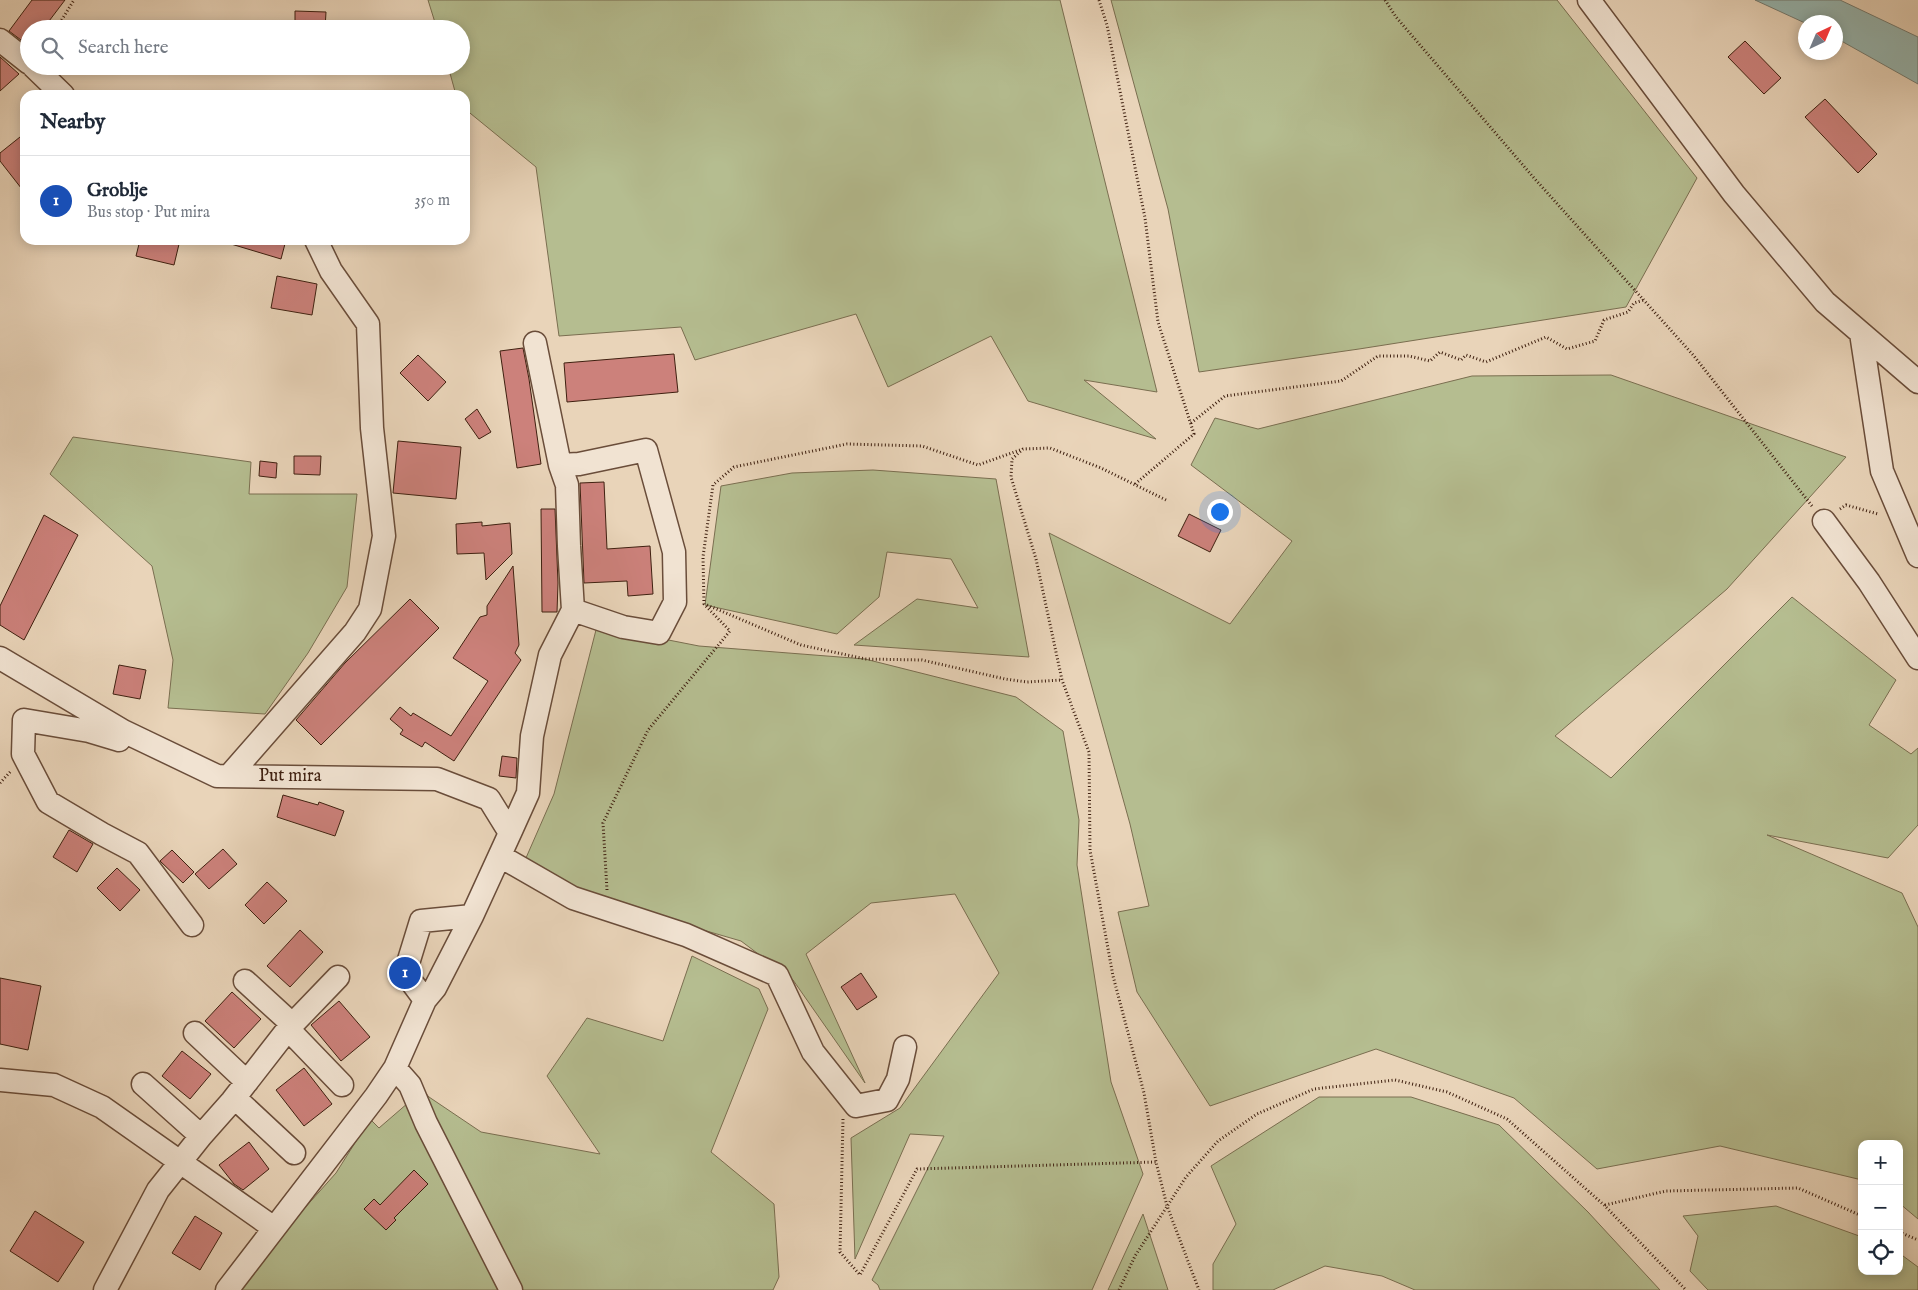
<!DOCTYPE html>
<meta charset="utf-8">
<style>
:root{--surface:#fff;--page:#f6f6f7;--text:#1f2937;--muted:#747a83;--line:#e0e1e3;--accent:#0b8043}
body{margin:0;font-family:"IM FELL English",serif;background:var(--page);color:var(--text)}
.controls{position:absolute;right:15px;bottom:15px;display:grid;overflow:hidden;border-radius:10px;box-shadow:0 2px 12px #0003}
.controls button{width:45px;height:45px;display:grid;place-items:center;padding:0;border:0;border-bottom:1px solid var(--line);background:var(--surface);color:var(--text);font:25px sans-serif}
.compass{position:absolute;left:1798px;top:15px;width:45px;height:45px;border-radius:50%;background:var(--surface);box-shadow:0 2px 12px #0003;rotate:44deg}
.you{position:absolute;left:1219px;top:511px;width:18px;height:18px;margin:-12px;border:4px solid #fff;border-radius:50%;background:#1a73e8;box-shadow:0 0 0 8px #1a73e833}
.badge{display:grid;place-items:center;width:32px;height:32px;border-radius:50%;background:var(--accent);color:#fff;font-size:16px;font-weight:700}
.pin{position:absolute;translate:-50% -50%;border:2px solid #fff;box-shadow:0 1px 5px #0006}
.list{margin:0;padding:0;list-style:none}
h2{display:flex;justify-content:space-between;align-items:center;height:65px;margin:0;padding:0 20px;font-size:21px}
h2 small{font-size:16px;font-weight:400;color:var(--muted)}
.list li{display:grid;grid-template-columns:32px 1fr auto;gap:15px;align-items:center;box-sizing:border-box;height:90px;padding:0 20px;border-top:1px solid var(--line)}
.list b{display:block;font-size:19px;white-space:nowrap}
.list p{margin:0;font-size:16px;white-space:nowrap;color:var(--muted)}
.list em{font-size:16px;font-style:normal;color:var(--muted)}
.icon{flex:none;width:28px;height:28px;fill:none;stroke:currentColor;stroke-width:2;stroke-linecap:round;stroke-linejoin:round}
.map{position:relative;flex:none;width:1918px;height:1290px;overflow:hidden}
.search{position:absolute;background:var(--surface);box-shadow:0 2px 12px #0003;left:20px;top:20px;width:450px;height:55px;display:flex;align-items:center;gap:12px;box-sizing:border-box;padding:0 18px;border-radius:28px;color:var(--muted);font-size:19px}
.panel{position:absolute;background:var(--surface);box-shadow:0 2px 12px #0003;left:20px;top:90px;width:450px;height:155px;border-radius:15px}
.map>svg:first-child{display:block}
</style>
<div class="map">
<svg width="1918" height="1290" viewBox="0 0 1918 1290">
<rect width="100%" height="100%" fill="#e9d4b9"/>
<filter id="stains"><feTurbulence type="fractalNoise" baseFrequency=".004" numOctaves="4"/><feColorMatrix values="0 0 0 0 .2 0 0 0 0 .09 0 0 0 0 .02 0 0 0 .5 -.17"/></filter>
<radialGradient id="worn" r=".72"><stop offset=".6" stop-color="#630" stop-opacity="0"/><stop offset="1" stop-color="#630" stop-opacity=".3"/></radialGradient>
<path fill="#b5bd90" stroke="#7a6e50" d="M 428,0 L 1060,0 L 1157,392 L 1084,380 L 1156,439 L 1028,401 L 991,336 L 888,387 L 856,314 L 695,360 L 681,327 L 559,336 L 536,167 L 465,109 L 465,95 L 456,95 L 448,66 L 461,66 L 461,29 L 437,29 Z
M 1111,0 L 1557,0 L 1697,178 L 1626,307 L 1359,349 L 1199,372 L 1168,209 Z
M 1611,375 L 1846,457 L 1727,589 L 1555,736 L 1611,778 L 1792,597 L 1896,680 L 1869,725 L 1911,754 L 1918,748 L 1918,825 L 1888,858 L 1767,835 L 1902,893 L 1918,927 L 1918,1219 L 1899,1203 L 1899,1144 L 1862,1144 L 1862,1180 L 1720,1146 L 1597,1169 L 1514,1098 L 1376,1049 L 1210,1106 L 1137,992 L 1118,912 L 1149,906 L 1130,824 L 1049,533 L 1230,624 L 1292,541 L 1191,465 L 1215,418 L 1258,429 L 1472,376 Z
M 73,437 L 251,462 L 249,494 L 357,494 L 347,587 L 308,653 L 265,714 L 168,708 L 173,660 L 152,566 L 50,474 Z
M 873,470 L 996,479 L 1029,657 L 854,645 L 917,599 L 978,608 L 951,559 L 887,552 L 879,597 L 837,634 L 705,605 L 721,486 L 792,473 Z
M 597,626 L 699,646 L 865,659 L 1016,697 L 1063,731 L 1079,820 L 1077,865 L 1111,1082 L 1143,1174 L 1092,1290 L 880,1290 L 878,1285 L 872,1280 L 944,1136 L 910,1134 L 855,1259 L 851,1138 L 900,1108 L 999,973 L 955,894 L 871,903 L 806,954 L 865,1083 L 793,980 L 741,941 L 648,914 L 522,867 L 554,794 Z
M 692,956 L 759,989 L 768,1009 L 711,1152 L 774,1204 L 779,1277 L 773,1290 L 241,1290 L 268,1249 L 336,1173 L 370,1119 L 379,1128 L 423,1090 L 429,1097 L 481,1132 L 600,1154 L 547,1076 L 587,1018 L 663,1041 Z
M 1319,1097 L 1411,1097 L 1499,1125 L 1588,1212 L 1660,1290 L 1415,1290 L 1382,1276 L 1325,1266 L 1273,1290 L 1213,1290 L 1213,1264 L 1236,1224 L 1211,1166 Z
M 1776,1206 L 1862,1237 L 1862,1271 L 1899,1271 L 1899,1253 L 1918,1267 L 1918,1290 L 1708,1290 L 1690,1271 L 1698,1236 L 1683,1216 Z
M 1143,1214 L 1168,1290 L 1108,1290 Z"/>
<path fill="#97b8b3" stroke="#747b72" d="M 1755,0 L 1840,0 L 1918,37 L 1918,84 L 1836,38 L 1836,22 L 1805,23 Z"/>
<path fill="#cc817b" stroke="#3f2010" d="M 32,0 L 65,0 L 43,29 L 29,29 L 29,46 L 9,31 Z
M 295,11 L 326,12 L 325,29 L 295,29 Z
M 1745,41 L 1781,78 L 1764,94 L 1728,57 Z
M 0,57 L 19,74 L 0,91 Z
M 1825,99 L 1877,154 L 1858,173 L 1805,117 Z
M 25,133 L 25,193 L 0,161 L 0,153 Z
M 140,240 L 180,240 L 174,265 L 136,256 Z
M 231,240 L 286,240 L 281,259 L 231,244 Z
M 277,276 L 317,284 L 312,315 L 271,308 Z
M 523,348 L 529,379 L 541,464 L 517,468 L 500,351 Z
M 674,354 L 678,392 L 567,402 L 564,363 Z
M 418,355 L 446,382 L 428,401 L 400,373 Z
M 477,409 L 491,432 L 479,439 L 465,419 Z
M 398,441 L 461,447 L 456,499 L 393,493 Z
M 294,456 L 321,456 L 320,475 L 294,474 Z
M 260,461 L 277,463 L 276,478 L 259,476 Z
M 604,482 L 607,549 L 650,546 L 653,594 L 628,596 L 627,581 L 584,583 L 580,483 Z
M 541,509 L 555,509 L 558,583 L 557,612 L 542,612 Z
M 1189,514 L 1221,530 L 1210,552 L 1178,536 Z
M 44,515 L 78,535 L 24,640 L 0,625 L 0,606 Z
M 482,522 L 482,526 L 510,523 L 512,554 L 486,580 L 484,553 L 457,554 L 456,524 Z
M 513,566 L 519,645 L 515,653 L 521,660 L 454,761 L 425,742 L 422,747 L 400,734 L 403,730 L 390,719 L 400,707 L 411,716 L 413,713 L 451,736 L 488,681 L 453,658 L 480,617 L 487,615 L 487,606 Z
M 410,599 L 439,628 L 321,745 L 296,720 L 345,663 Z
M 119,665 L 146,670 L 140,699 L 113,694 Z
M 502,756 L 517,758 L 516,778 L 499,776 Z
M 283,795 L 318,805 L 319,802 L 344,811 L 335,836 L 277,817 Z
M 69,830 L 93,844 L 77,872 L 53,857 Z
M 223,849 L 237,864 L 209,889 L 195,874 Z
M 172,850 L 194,872 L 183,883 L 160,861 Z
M 117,868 L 140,890 L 120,911 L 97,888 Z
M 267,882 L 287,901 L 264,924 L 245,905 Z
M 300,930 L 323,952 L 290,987 L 267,966 Z
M 861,973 L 877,997 L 857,1010 L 841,987 Z
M 0,978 L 41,986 L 28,1050 L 0,1044 Z
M 232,992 L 261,1019 L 234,1048 L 205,1021 Z
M 339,1001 L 370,1037 L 341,1061 L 311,1025 Z
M 182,1051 L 211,1074 L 190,1099 L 162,1076 Z
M 304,1068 L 332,1104 L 304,1126 L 276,1090 Z
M 249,1142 L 269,1169 L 243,1190 L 234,1184 L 219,1165 Z
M 414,1170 L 428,1184 L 394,1218 L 396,1220 L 386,1230 L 364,1209 L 374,1199 L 380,1205 Z
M 35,1211 L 84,1242 L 58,1282 L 10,1251 Z
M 195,1216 L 222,1233 L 200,1270 L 172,1253 Z"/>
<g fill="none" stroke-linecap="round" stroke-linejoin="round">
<defs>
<path id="minor" d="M 1589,0 L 1734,194 L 1825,302 L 1918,382
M 0,40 L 29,63
M 33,66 L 63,95
M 1861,333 L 1882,471 L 1918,556
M 535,343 L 560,465 L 567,485 L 569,546 L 573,610
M 1824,521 L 1869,582 L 1918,658
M 0,658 L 123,731 L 217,776 L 437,779 L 489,799 L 510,833 L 472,916 L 435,988 L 425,1000 L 395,1068 L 376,1096 L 227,1290
M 120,736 L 119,740 L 89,731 L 24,720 L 23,754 L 48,802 L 102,834 L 138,853 L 192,925
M 229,776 L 355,632 L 370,609 L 384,536 L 372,428 L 368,324 L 331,271 L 316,240
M 510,833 L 528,793 L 532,736 L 550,655 L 573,610 L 623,627 L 659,633 L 675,602 L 674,552 L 646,450 L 579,464 L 560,465
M 500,856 L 573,898 L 686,935 L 777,975 L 813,1052 L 856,1106 L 887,1100 L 898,1079 L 905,1047
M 245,981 L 292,1024
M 425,1000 L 405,973 L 421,921 L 472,916
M 288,1029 L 342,1085
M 195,1033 L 247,1082
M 395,1068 L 410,1085 L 426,1123 L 511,1290
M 0,1080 L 54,1085 L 102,1107 L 274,1228
M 143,1084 L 201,1136
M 235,1098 L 294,1153
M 105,1290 L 158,1190 L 201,1136 L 232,1101 L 288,1029 L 338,977"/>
</defs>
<use href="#minor" stroke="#6a4d3a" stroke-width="25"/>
<path stroke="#3f2010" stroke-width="3" stroke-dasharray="1 2.5" stroke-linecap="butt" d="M 1099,0 L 1107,25 L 1145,218 L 1158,322 L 1194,434 L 1134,485
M 1385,0 L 1396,17 L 1534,178 L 1694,356 L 1812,506
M 56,29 L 74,0
M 1191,423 L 1225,396 L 1341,381 L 1378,356 L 1409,356 L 1430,361 L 1440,352 L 1461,360 L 1466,355 L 1486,362 L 1546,337 L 1567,349 L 1595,341 L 1604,320 L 1628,312 L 1634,303 L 1644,300
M 1166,500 L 1101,468 L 1050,448 L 1023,449 L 1012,459 L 1011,477 L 1036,559 L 1062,680 L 1089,752 L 1090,850 L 1113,976 L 1144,1093 L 1156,1162 L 1167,1206 L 1199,1290
M 1840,509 L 1846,505 L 1878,514
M 707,605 L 801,645 L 865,659 L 922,660 L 1005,679 L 1027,682 L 1062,680
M 0,783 L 11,771
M 607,890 L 603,823 L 648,730 L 730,631 L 704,604 L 703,557 L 713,485 L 734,467 L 847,444 L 922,446 L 978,465 L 1020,450
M 843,1119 L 840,1252 L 860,1275 L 917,1169 L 1156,1162
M 1605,1205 L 1666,1191 L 1798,1188 L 1862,1216
M 1899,1232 L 1918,1240
M 1119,1290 L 1135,1256 L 1186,1177 L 1218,1141 L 1257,1114 L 1314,1089 L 1395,1080 L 1447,1092 L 1507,1119 L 1604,1205 L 1686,1290"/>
<use href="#minor" stroke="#f1e3d2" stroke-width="22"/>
</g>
<g text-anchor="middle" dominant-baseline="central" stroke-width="4" stroke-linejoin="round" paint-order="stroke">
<g font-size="18" fill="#3f2010" stroke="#f1e3d2">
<text x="290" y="776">Put mira</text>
</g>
</g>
<rect width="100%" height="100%" filter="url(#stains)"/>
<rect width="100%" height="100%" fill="url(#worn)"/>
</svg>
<div class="controls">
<button>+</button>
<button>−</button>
<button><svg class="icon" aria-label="locate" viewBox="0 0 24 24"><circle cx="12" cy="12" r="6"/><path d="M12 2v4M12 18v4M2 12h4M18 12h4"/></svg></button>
</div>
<svg class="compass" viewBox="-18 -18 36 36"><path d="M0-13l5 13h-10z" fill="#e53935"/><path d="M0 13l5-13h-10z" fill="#747a83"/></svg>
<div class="you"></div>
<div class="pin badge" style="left:405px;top:973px;background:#1a4fb4">1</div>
<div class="search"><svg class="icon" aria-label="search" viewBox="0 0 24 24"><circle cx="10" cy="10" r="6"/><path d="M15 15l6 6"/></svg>Search here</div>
<section class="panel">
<h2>Nearby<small></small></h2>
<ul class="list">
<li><span class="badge" style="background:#1a4fb4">1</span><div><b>Groblje</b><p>Bus stop · Put mira</p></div><em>350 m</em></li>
</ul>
</section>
</div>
